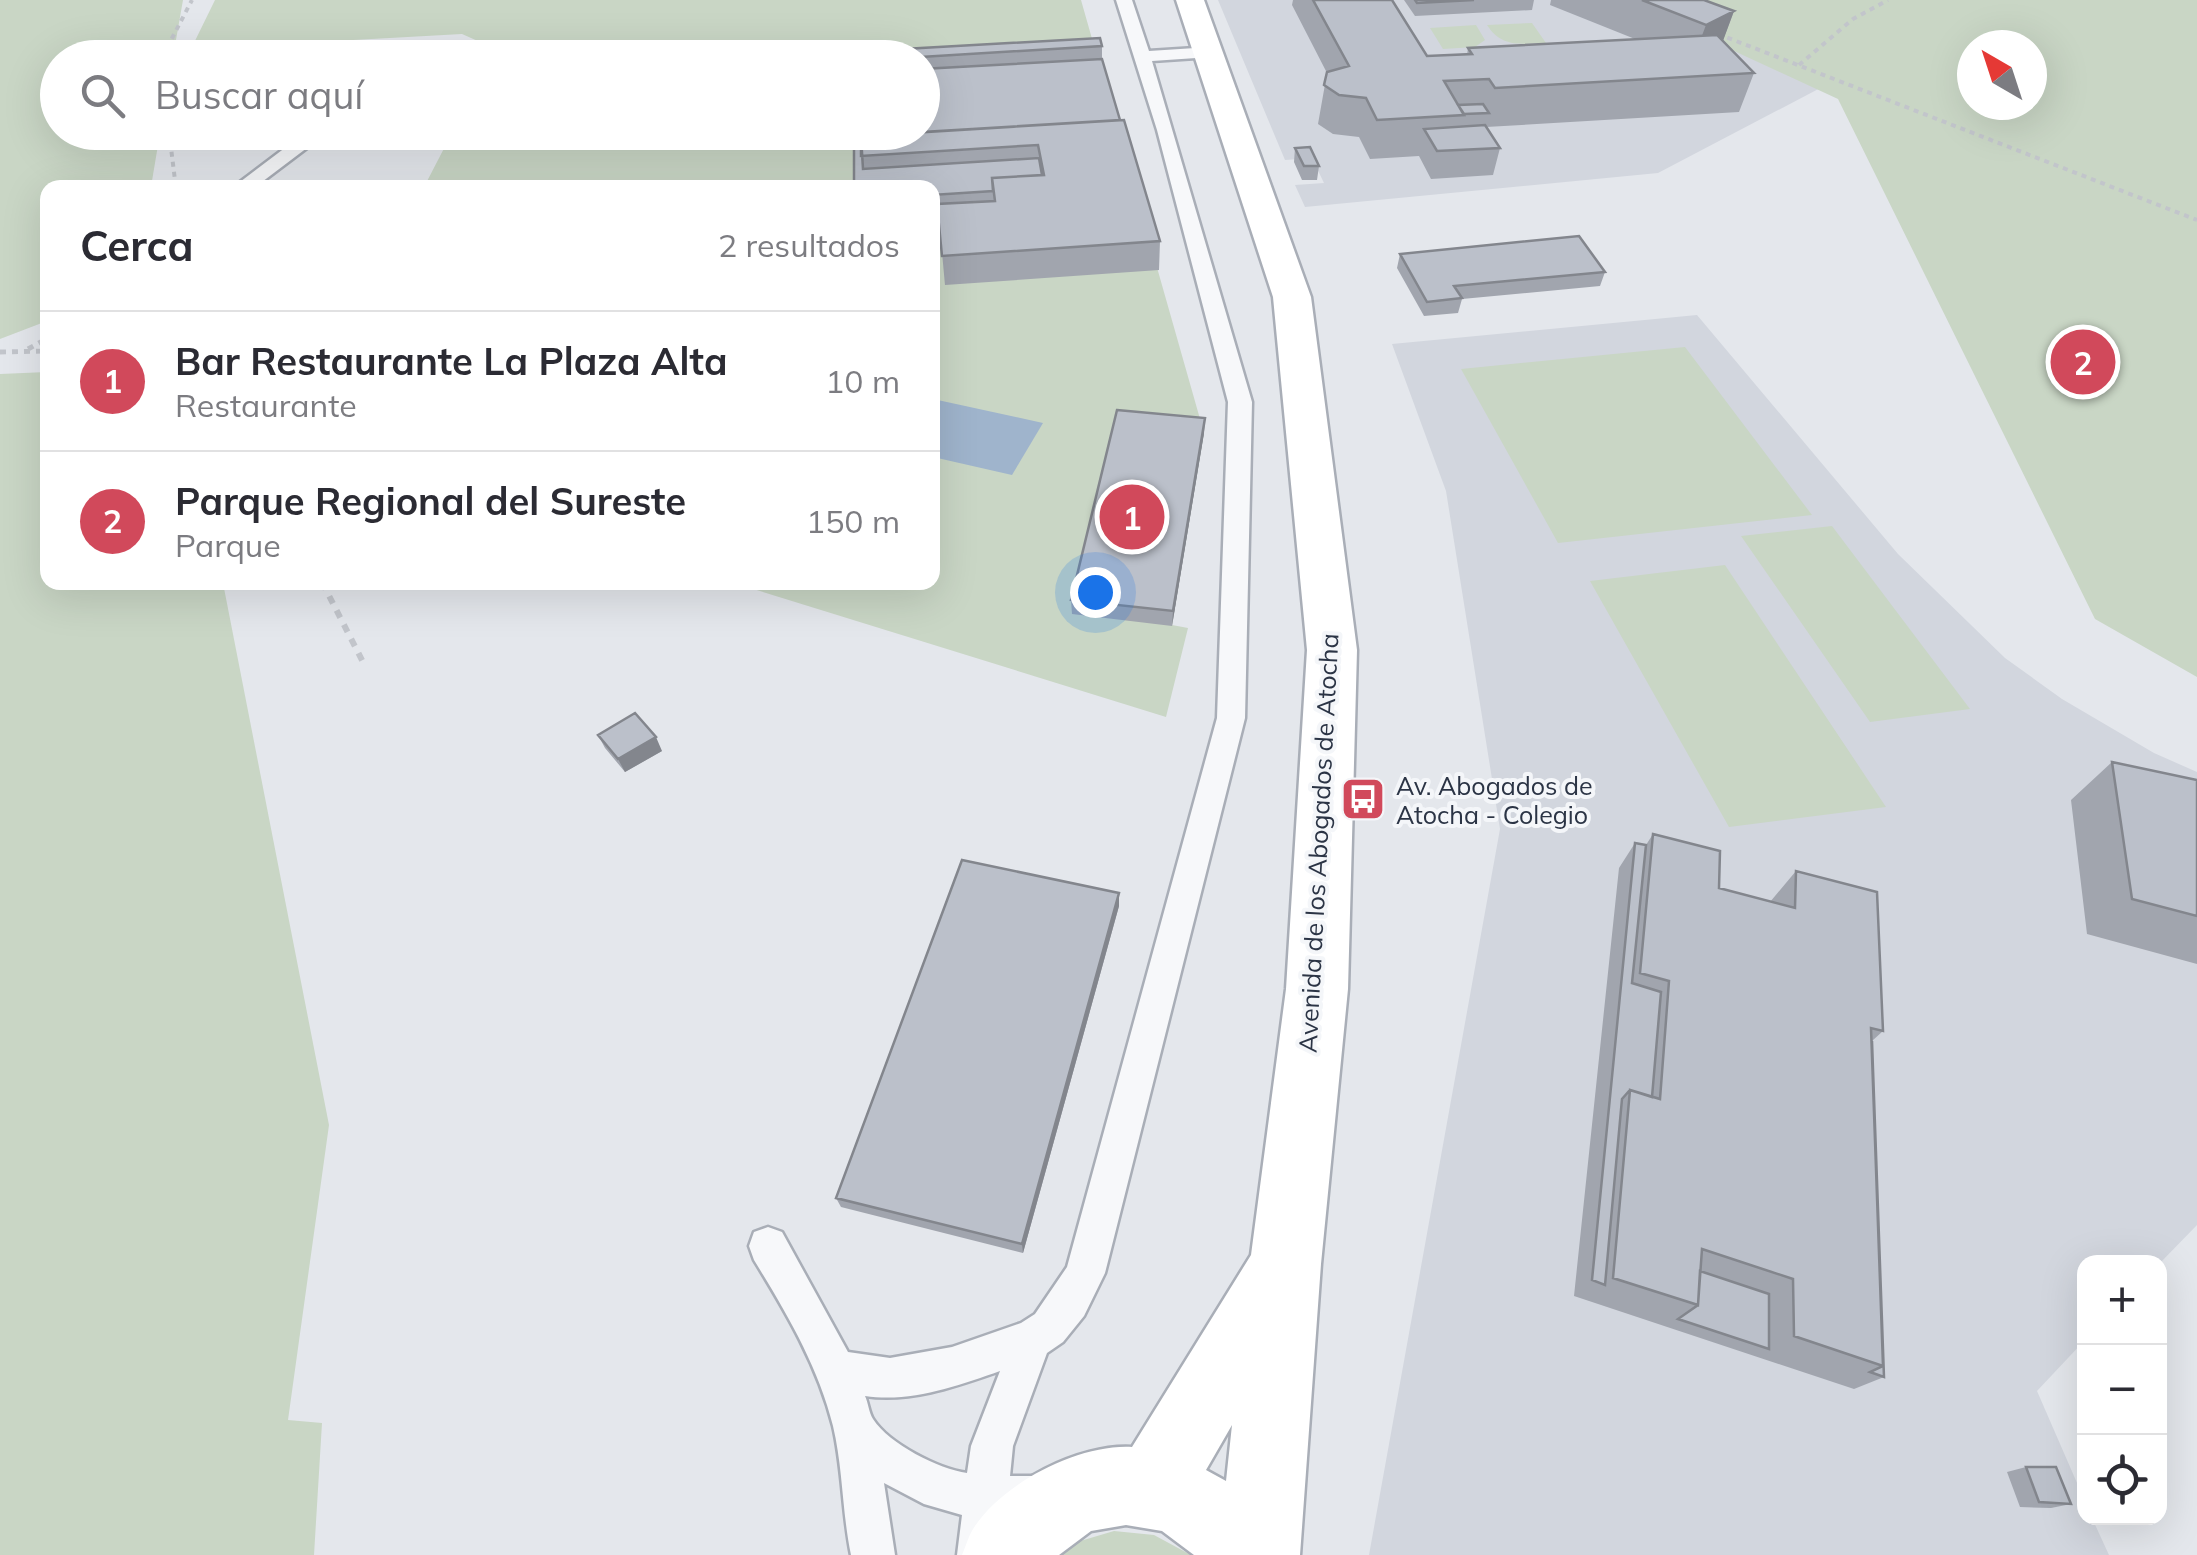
<!DOCTYPE html>
<html lang="es">
<meta charset="utf-8">
<style>
:root{--surface:#fff;--page:#f2f2f3;--text:#2b2b33;--muted:#7c7c81;--line:#e1e1e2;--accent:#d1495b}
body{margin:0;font-family:Mulish,sans-serif;background:var(--page);color:var(--text)}
.controls{position:absolute;right:30px;bottom:30px;display:grid;overflow:hidden;border-radius:20px;box-shadow:0 10px 40px #0002}
.controls button{width:90px;height:90px;display:grid;place-items:center;padding:0;border:0;border-bottom:2px solid var(--line);background:var(--surface);color:var(--text);font:50px sans-serif}
.compass{position:absolute;left:1957px;top:30px;width:90px;height:90px;border-radius:50%;background:var(--surface);box-shadow:0 10px 40px #0002;rotate:321deg}
.you{position:absolute;left:1095px;top:592px;width:35px;height:35px;margin:-25px;border:8px solid #fff;border-radius:50%;background:#1a73e8;box-shadow:0 0 0 15px #1a73e833}
.badge{display:grid;place-items:center;width:65px;height:65px;border-radius:50%;background:var(--accent);color:#fff;font-size:32px;font-weight:700}
.pin{position:absolute;translate:-50% -50%;border:5px solid #fff;box-shadow:0 2px 10px #0006}
.list{margin:0;padding:0;list-style:none}
h2{display:flex;justify-content:space-between;align-items:center;height:130px;margin:0;padding:0 40px;font-size:42px}
h2 small{font-size:32px;font-weight:400;color:var(--muted)}
.list li{display:grid;grid-template-columns:65px 1fr auto;gap:30px;align-items:center;box-sizing:border-box;height:140px;padding:0 40px;border-top:2px solid var(--line)}
.list b{display:block;font-size:38px;white-space:nowrap}
.list p{margin:0;font-size:32px;white-space:nowrap;color:var(--muted)}
.list em{font-size:32px;font-style:normal;color:var(--muted)}
.icon{flex:none;width:55px;height:55px;fill:none;stroke:currentColor;stroke-width:2;stroke-linecap:round;stroke-linejoin:round}
.map{position:relative;flex:none;width:2197px;height:1555px;overflow:hidden}
.search{position:absolute;background:var(--surface);box-shadow:0 10px 40px #0002;left:40px;top:40px;width:900px;height:110px;display:flex;align-items:center;gap:25px;box-sizing:border-box;padding:0 35px;border-radius:55px;color:var(--muted);font-size:38px}
.panel{position:absolute;background:var(--surface);box-shadow:0 10px 40px #0002;left:40px;top:180px;width:900px;height:410px;border-radius:20px}
.map>svg:first-child{display:block}
</style>
<div class="map">
<svg width="2197" height="1555" viewBox="0 0 2197 1555">
<rect width="100%" height="100%" fill="#e4e7ec"/>
<path fill="#d2d6de" d="M 1218,0 L 1610,0 L 1826,85 L 1658,173 L 1305,207 L 1295,185 L 1324,183 L 1312,158 L 1285,160 Z
M 1697,315 L 1898,554 L 2005,658 L 2062,699 L 2154,753 L 2197,772 L 2197,1225 L 2160,1263 L 2084,1262 L 2084,1341 L 2037,1391 L 2084,1499 L 2084,1518 L 2092,1518 L 2109,1555 L 1369,1555 L 1500,829 L 1446,491 L 1392,344 Z"/>
<path fill="#c9d6c5" fill-rule="evenodd" d="M 0,0 L 183,0 L 173,57 L 58,58 L 58,132 L 160,133 L 151,187 L 48,188 L 47,321 L 0,339 Z
M 215,0 L 1081,0 L 1204,433 L 1172,625 L 1188,628 L 1166,717 L 734,583 L 932,582 L 932,188 L 424,187 L 452,133 L 922,132 L 922,58 L 476,57 L 480,42 L 462,34 L 191,49 Z
M 1624,0 L 2197,0 L 2197,677 L 2095,619 L 1838,99 ZM 1972,45 L 2032,45 L 2032,105 L 1972,105 Z
M 1532,23 L 1546,43 C 1521,44 1502,48 1487,25 Z
M 1476,25 L 1485,40 L 1475,47 L 1443,49 L 1430,28 Z
M 1685,347 L 1812,515 L 1558,543 L 1461,369 Z
M 47,372 L 48,582 L 223,583 L 329,1125 L 288,1420 L 322,1423 L 314,1555 L 0,1555 L 0,374 Z
M 1832,526 L 1970,709 L 1870,722 L 1741,536 Z
M 1725,565 L 1886,807 L 1729,827 L 1590,581 Z
M 1114,1531 L 1154,1535 L 1191,1555 L 1059,1555 L 1077,1542 Z"/>
<path fill="#9fb4cc" d="M 933,399 L 1043,423 L 1012,475 L 933,457 Z"/>
<g fill="none" stroke-linecap="round" stroke-linejoin="round">
<defs>
<path id="service" d="M 1116,0 L 1132,0 L 1149,51 L 1211,47 L 1219,52 L 1211,57 L 1152,61 L 1252,402 L 1245,718 L 1105,1273 L 1084,1316 L 1063,1342 L 1047,1353 L 1013,1446 L 1010,1476 L 1041,1476 L 1056,1483 L 1063,1498 L 1056,1513 L 1041,1520 L 1005,1519 L 1001,1555 L 957,1555 L 962,1515 L 924,1504 L 884,1483 L 895,1555 L 851,1555 C 842,1512 843,1468 833,1426 C 818,1366 786,1312 754,1260 L 749,1246 L 754,1232 L 768,1227 L 782,1232 L 848,1352 L 890,1358 L 952,1347 L 1021,1323 L 1035,1314 L 1067,1267 L 1217,718 L 1228,402 L 1157,130 ZM 1000,1371 L 971,1446 L 967,1473 C 939,1469 889,1444 873,1419 C 869,1413 868,1402 865,1396 C 911,1403 957,1386 1000,1371 Z
M 306,132 L 328,132 L 254,188 L 232,188 Z"/>
<path id="secondary" d="M 1176,0 L 1204,0 L 1311,297 L 1357,650 L 1348,989 L 1321,1264 L 1300,1555 L 1194,1555 L 1162,1531 L 1126,1525 L 1091,1531 L 1059,1555 L 962,1555 C 966,1546 969,1534 975,1526 C 1005,1482 1079,1444 1132,1447 L 1251,1255 L 1286,989 L 1307,650 L 1273,297 ZM 1232,1425 L 1226,1481 L 1206,1470 Z"/>
</defs>
<use href="#service" stroke="#a9aeb7" stroke-width="5"/>
<use href="#secondary" stroke="#a9aeb7" stroke-width="5"/>
<path stroke="#c2c5cb" stroke-width="4" stroke-dasharray="5 5" stroke-linecap="butt" d="M 1718,34 L 2197,220
M 168,58 L 169,44 L 192,0
M 1799,65 L 1853,19 L 1888,0
M 169,132 L 176,188"/>
<path stroke="#c2c5cb" stroke-width="5" stroke-dasharray="6 6" stroke-linecap="butt" d="M 28,349 L 48,338
M 0,352 L 48,351"/>
<path stroke="#c2c5cb" stroke-width="6" stroke-dasharray="8 8" stroke-linecap="butt" d="M 322,582 L 365,666"/>
<use href="#service" fill="#f7f8fa" fill-rule="evenodd"/>
<use href="#secondary" fill="#fff" fill-rule="evenodd"/>
</g>
<path fill="#a1a5ae" d="M 1293,0 L 1392,0 L 1427,56 L 1467,55 L 1468,48 L 1635,39 L 1550,5 L 1551,0 L 1704,0 L 1734,11 L 1723,40 L 1754,73 L 1739,112 L 1486,127 L 1500,148 L 1493,175 L 1431,179 L 1419,156 L 1370,159 L 1359,137 L 1333,134 L 1318,124 L 1327,73 L 1292,5 Z
M 1404,0 L 1534,0 L 1532,10 L 1415,16 Z
M 1102,46 L 1102,59 L 1120,120 L 1160,241 L 1159,270 L 945,285 L 938,209 L 932,210 L 932,188 L 854,188 L 854,132 L 922,132 L 922,58 L 851,58 Z
M 1295,148 L 1319,166 L 1317,180 L 1302,180 L 1294,162 Z
M 1400,254 L 1605,272 L 1600,286 L 1462,299 L 1458,313 L 1424,316 L 1397,268 Z
M 1204,433 L 1172,626 L 1072,614 L 1071,600 Z
M 598,735 L 662,751 L 625,772 L 605,748 Z
M 2112,762 L 2197,780 L 2197,964 L 2087,934 L 2071,800 Z
M 1653,834 L 1719,888 L 1770,902 L 1796,871 L 1883,1031 L 1872,1041 L 1884,1377 L 1854,1389 L 1574,1296 L 1619,868 L 1635,843 L 1646,845 Z
M 1119,893 L 1119,906 L 1023,1253 L 841,1207 L 836,1198 Z
M 2026,1467 L 2071,1504 L 2051,1508 L 2020,1507 L 2007,1472 Z"/>
<path fill="#83868d" d="M 1734,11 L 1720,49 L 1692,62 L 1706,25 Z
M 1205,418 L 1204,433 L 1172,626 L 1173,611 Z
M 656,737 L 662,751 L 625,772 L 618,759 Z
M 1119,893 L 1119,906 L 1023,1253 L 1022,1244 Z"/>
<path fill="#bbc0ca" stroke="#83868d" stroke-width="2.5" d="M 1313,0 L 1392,0 L 1427,56 L 1472,54 L 1468,48 L 1717,35 L 1754,73 L 1495,88 L 1489,79 L 1444,81 L 1464,115 L 1377,120 L 1366,98 L 1339,95 L 1324,85 L 1327,72 L 1349,66 Z
M 1415,0 L 1474,0 L 1417,3 Z
M 1642,0 L 1704,0 L 1734,11 L 1706,25 Z
M 1100,38 L 1102,46 L 904,58 L 851,58 L 851,52 Z
M 1102,59 L 1120,120 L 922,132 L 922,69 Z
M 1483,104 L 1489,113 L 1464,114 L 1458,105 Z
M 1124,120 L 1160,241 L 942,256 L 937,204 L 995,201 L 992,178 L 1044,175 L 1038,145 L 861,156 L 861,136 Z
M 1485,125 L 1500,148 L 1437,151 L 1424,129 Z
M 854,132 L 918,132 L 861,136 L 863,169 L 1039,158 L 1042,175 L 992,178 L 993,191 L 932,195 L 932,188 L 854,188 Z
M 1310,147 L 1319,166 L 1304,166 L 1295,148 Z
M 1579,236 L 1605,272 L 1454,286 L 1462,298 L 1427,302 L 1400,254 Z
M 1117,410 L 1205,418 L 1173,611 L 1071,600 Z
M 635,713 L 656,737 L 618,759 L 598,735 Z
M 2112,762 L 2197,780 L 2197,916 L 2132,899 Z
M 1653,834 L 1720,851 L 1719,888 L 1795,908 L 1796,871 L 1877,892 L 1883,1031 L 1871,1028 L 1883,1366 L 1794,1336 L 1793,1279 L 1702,1249 L 1698,1305 L 1613,1278 L 1630,1090 L 1660,1099 L 1669,981 L 1640,973 Z
M 1635,843 L 1646,845 L 1632,983 L 1661,992 L 1652,1097 L 1630,1090 L 1622,1099 L 1605,1285 L 1592,1280 Z
M 962,860 L 1119,893 L 1022,1244 L 836,1198 Z
M 1872,1041 L 1884,1377 L 1870,1372 L 1883,1366 Z
M 1700,1271 L 1769,1294 L 1769,1349 L 1678,1319 L 1698,1305 Z
M 2026,1467 L 2056,1467 L 2071,1504 L 2039,1502 Z"/>
<defs>
<symbol id="bus-square" viewBox="-11 -11 22 22"><rect x="-9" y="-9" width="18" height="18" rx="4" fill="#d1495b" stroke="#f4f6f9"/><path d="M-5-6H5V4H4V6H2V4H-2V6H-4V4H-5ZM-3.5-4V0h7V-4ZM-3.5 1.2v1.5H-2V1.2ZM2 1.2v1.5H3.5V1.2Z" fill="#fff"/></symbol>
</defs>
<g fill-rule="evenodd">
<use href="#bus-square" x="1338" y="774" width="50" height="50"/>
</g>
<g text-anchor="middle" dominant-baseline="central" stroke-width="8" stroke-linejoin="round" paint-order="stroke">
<g font-size="25" fill="#2b3445" stroke="#f4f6f9" text-anchor="start">
<text x="1396" y="785">Av. Abogados de<tspan x="1396" dy="29">Atocha - Colegio</tspan></text>
</g>
<g font-size="25" fill="#2b3445" stroke="#f4f6f9">
<text transform="translate(1318 843) rotate(-87)">Avenida de los Abogados de Atocha</text>
</g>
</g>
</svg>
<div class="controls">
<button>+</button>
<button>−</button>
<button><svg class="icon" aria-label="locate" viewBox="0 0 24 24"><circle cx="12" cy="12" r="6"/><path d="M12 2v4M12 18v4M2 12h4M18 12h4"/></svg></button>
</div>
<svg class="compass" viewBox="-18 -18 36 36"><path d="M0-13l5 13h-10z" fill="#e53935"/><path d="M0 13l5-13h-10z" fill="#7c7c81"/></svg>
<div class="you"></div>
<div class="pin badge" style="left:1132px;top:517px">1</div>
<div class="pin badge" style="left:2083px;top:362px">2</div>
<div class="search"><svg class="icon" aria-label="search" viewBox="0 0 24 24"><circle cx="10" cy="10" r="6"/><path d="M15 15l6 6"/></svg>Buscar aquí</div>
<section class="panel">
<h2>Cerca<small>2 resultados</small></h2>
<ul class="list">
<li><span class="badge">1</span><div><b>Bar Restaurante La Plaza Alta</b><p>Restaurante</p></div><em>10 m</em></li>
<li><span class="badge">2</span><div><b>Parque Regional del Sureste</b><p>Parque</p></div><em>150 m</em></li>
</ul>
</section>
</div>
